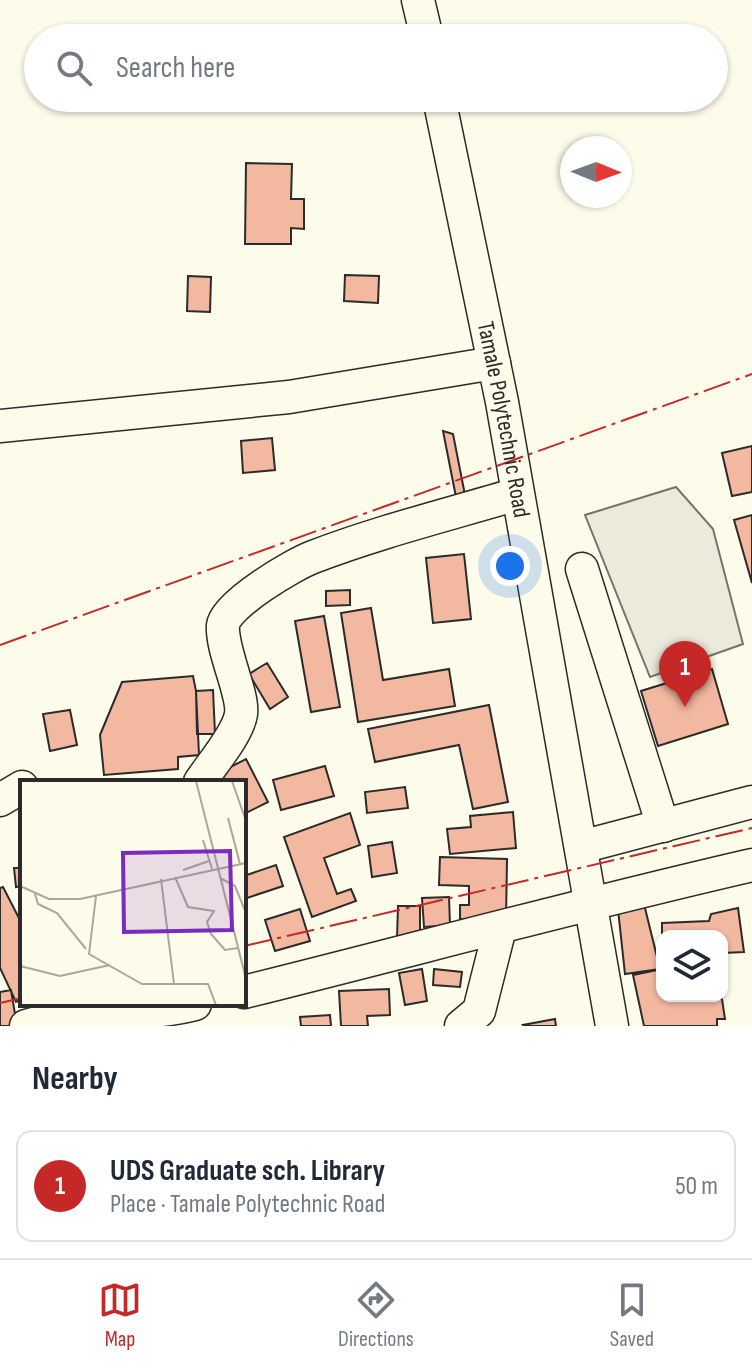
<!DOCTYPE html>
<meta charset="utf-8">
<style>
:root{--surface:#fff;--page:#f6f6f7;--text:#1f2937;--muted:#747a83;--line:#e0e1e3;--accent:#c62828}
body{margin:0;font-family:"Sofia Sans Condensed",sans-serif;background:var(--page);color:var(--text)}
.controls{position:absolute;right:24px;bottom:24px;display:grid;overflow:hidden;border-radius:16px;box-shadow:0 2px 6px #0004}
.controls button{width:72px;height:72px;display:grid;place-items:center;padding:0;border:0;border-bottom:2px solid var(--line);background:var(--surface);color:var(--text);font:40px sans-serif}
.compass{position:absolute;left:560px;top:136px;width:72px;height:72px;border-radius:50%;background:var(--surface);box-shadow:0 2px 6px #0004;rotate:91deg}
.you{position:absolute;left:510px;top:566px;width:28px;height:28px;margin:-20px;border:6px solid #fff;border-radius:50%;background:#1a73e8;box-shadow:0 0 0 12px #1a73e833}
.badge{display:grid;place-items:center;width:52px;height:52px;border-radius:50%;background:var(--accent);color:#fff;font-size:26px;font-weight:700}
.pin{position:absolute;translate:-50% -66px;filter:drop-shadow(0 2px 4px #0008)}
.pin::after{content:'';position:absolute;top:42px;width:28px;height:24px;background:inherit;clip-path:polygon(0 0,100% 0,50% 100%)}
.list{margin:0;padding:0;list-style:none}
h2{display:flex;justify-content:space-between;align-items:center;height:104px;margin:0;padding:0 32px;font-size:34px}
h2 small{font-size:26px;font-weight:400;color:var(--muted)}
.list li{display:grid;grid-template-columns:52px 1fr auto;gap:24px;align-items:center;box-sizing:border-box;height:112px;margin:0 16px 16px;padding:0 16px;border:2px solid var(--line);border-radius:16px}
.list b{display:block;font-size:30px;white-space:nowrap}
.list p{margin:0;font-size:26px;white-space:nowrap;color:var(--muted)}
.list em{font-size:26px;font-style:normal;color:var(--muted)}
.icon{flex:none;width:44px;height:44px;fill:none;stroke:currentColor;stroke-width:2;stroke-linecap:round;stroke-linejoin:round}
.map{position:relative;flex:none;width:752px;height:1026px;overflow:hidden}
.search{position:absolute;background:var(--surface);box-shadow:0 2px 6px #0004;left:24px;right:24px;top:24px;height:88px;display:flex;align-items:center;gap:20px;box-sizing:border-box;padding:0 28px;border-radius:44px;color:var(--muted);font-size:30px}
.sheet{height:232px;background:var(--surface)}
nav{display:flex;justify-content:space-around;align-items:center;box-sizing:border-box;height:112px;border-top:2px solid var(--line);background:var(--surface);font-size:22px;color:var(--muted)}
nav a{display:grid;justify-items:center;gap:4px}
nav .on{color:var(--accent)}
.map>svg:first-child{display:block}
</style>
<div class="map">
<svg width="752" height="1026" viewBox="0 0 752 1026">
<rect width="100%" height="100%" fill="#fdfbea"/>
<path fill="#eceadb" stroke="#74746e" stroke-width="2" d="M 676,487 L 713,529 L 743,644 L 650,677 L 585,515 Z"/>
<path fill="#f2b8a0" stroke="#2b2b2b" stroke-width="2" d="M 246,163 L 292,164 L 291,199 L 304,199 L 304,229 L 291,228 L 291,244 L 245,244 Z
M 345,275 L 379,276 L 378,303 L 344,301 Z
M 188,276 L 211,277 L 210,312 L 187,311 Z
M 443,431 L 453,434 L 465,495 L 456,497 Z
M 272,438 L 275,470 L 243,473 L 241,441 Z
M 752,446 L 752,492 L 732,496 L 722,453 Z
M 752,515 L 752,583 L 734,520 Z
M 464,554 L 471,619 L 433,623 L 426,558 Z
M 350,590 L 350,605 L 326,606 L 326,591 Z
M 371,608 L 383,680 L 449,669 L 455,706 L 358,722 L 341,613 Z
M 324,616 L 340,707 L 311,712 L 295,621 Z
M 267,663 L 288,697 L 270,709 L 249,674 Z
M 712,669 L 728,724 L 658,746 L 641,691 Z
M 193,676 L 196,691 L 199,755 L 178,757 L 178,769 L 104,775 L 100,735 L 122,682 Z
M 213,690 L 215,734 L 197,734 L 196,691 Z
M 489,705 L 508,802 L 473,809 L 459,745 L 375,762 L 368,729 Z
M 70,710 L 77,745 L 50,751 L 43,714 Z
M 246,759 L 268,802 L 244,814 L 244,782 L 214,782 L 211,777 Z
M 325,766 L 334,796 L 281,810 L 273,780 Z
M 405,787 L 408,808 L 367,813 L 365,792 Z
M 513,812 L 516,848 L 450,854 L 447,829 L 471,827 L 470,816 Z
M 350,813 L 360,845 L 324,858 L 337,894 L 351,889 L 356,901 L 312,917 L 284,837 Z
M 392,842 L 397,873 L 372,877 L 368,846 Z
M 440,857 L 507,859 L 506,920 L 460,919 L 460,905 L 469,905 L 469,886 L 439,885 Z
M 276,865 L 283,886 L 244,899 L 244,876 Z
M 14,868 L 22,868 L 22,886 L 16,887 Z
M 3,887 L 22,924 L 22,999 L 16,1002 L 0,968 L 0,888 Z
M 642,896 L 660,969 L 625,974 L 617,900 Z
M 449,897 L 450,925 L 424,927 L 422,898 Z
M 398,906 L 420,906 L 420,940 L 397,939 Z
M 738,908 L 744,952 L 722,953 L 722,936 L 662,936 L 662,939 L 662,923 L 709,921 L 711,914 Z
M 300,909 L 310,941 L 275,951 L 265,920 Z
M 422,969 L 427,1001 L 405,1005 L 399,973 Z
M 434,969 L 462,972 L 460,987 L 433,985 Z
M 662,969 L 662,996 L 710,996 L 722,999 L 725,1019 L 717,1019 L 717,1026 L 644,1026 L 633,975 Z
M 389,989 L 390,1015 L 367,1016 L 368,1026 L 341,1026 L 339,991 Z
M 11,990 L 17,1026 L 0,1026 L 0,992 Z
M 330,1015 L 331,1026 L 301,1026 L 300,1017 Z
M 555,1019 L 556,1026 L 524,1026 L 523,1025 Z"/>
<g fill="none" stroke-linecap="round" stroke-linejoin="round">
<defs>
<g id="minor">
<path d="M 418,0 L 427,38"/>
<path id="s1" d="M 439,98 L 502,402 L 612,1026"/>
<path d="M 0,426 L 289,397 L 494,363"/>
<path d="M 582,569 L 663,826"/>
<path d="M 200,782 C 211,765 238,734 241,714 C 244,694 221,650 223,625 C 225,605 294,564 313,557 C 378,532 450,514 517,494"/>
<path d="M 0,800 L 22,787"/>
<path d="M 581,847 L 752,802"/>
<path d="M 244,992 C 413,950 582,904 752,865"/>
<path d="M 26,1026 C 81,1009 140,1018 195,1004"/>
<path d="M 461,1026 L 479,1011 L 500,928"/>
</g>
</defs>
<use href="#minor" stroke="#2b2b2b" stroke-width="35"/>
<use href="#minor" stroke="#fdfbea" stroke-width="32"/>
<path stroke="#c62828" stroke-width="2" stroke-dasharray="28 6 4 6" stroke-linecap="butt" d="M 0,645 L 752,374
M 244,946 L 752,828
M 0,1003 L 22,998"/>
</g>
<g text-anchor="middle" dominant-baseline="central" stroke-width="6" stroke-linejoin="round" paint-order="stroke">
<g font-size="24" fill="#2b2b2b" stroke="#fdfbea">
<text stroke="none"><textPath href="#s1" startOffset="328">Tamale Polytechnic Road</textPath></text>
</g>
</g>
<g transform="translate(20 780)">
<rect width="226" height="226" fill="#fdfbea"/>
<path fill="none" stroke="#a9a89e" stroke-width="2" d="M 176,1 L 226,199M 212,1 L 226,41M 208,38 L 220,84M 183,60 L 192,89M 163,90 L 189,81M 155,97 L 168,127 L 194,131 L 187,142 L 191,154 L 205,170 L 218,168M 200,98 L 215,106 L 226,133M 141,99 L 154,204M 0,106 L 29,119 L 60,119 L 226,83M 15,114 L 18,124 L 37,133 L 66,169M 76,116 L 69,174 L 122,204 L 188,204 L 196,225M 0,186 L 40,196 L 90,185"/>
<path fill="#7b2cbf" fill-opacity="0.15" stroke="#7b2cbf" stroke-width="4" d="M 210,71 L 212,150 L 104,152 L 103,73 Z"/>
<rect width="226" height="226" fill="none" stroke="#2b2b2b" stroke-width="4"/>
</g>
</svg>
<div class="controls">
<button><svg class="icon" aria-label="layers" viewBox="0 0 24 24"><path d="M12 4l9 5-9 5-9-5zM3 14l9 5 9-5"/></svg></button>
</div>
<svg class="compass" viewBox="-18 -18 36 36"><path d="M0-13l5 13h-10z" fill="#e53935"/><path d="M0 13l5-13h-10z" fill="#747a83"/></svg>
<div class="you"></div>
<div class="pin badge" style="left:685px;top:707px">1</div>
<div class="search"><svg class="icon" aria-label="search" viewBox="0 0 24 24"><circle cx="10" cy="10" r="6"/><path d="M15 15l6 6"/></svg>Search here</div>
</div>
<section class="sheet">
<h2>Nearby<small></small></h2>
<ul class="list">
<li><span class="badge">1</span><div><b>UDS Graduate sch. Library</b><p>Place · Tamale Polytechnic Road</p></div><em>50 m</em></li>
</ul>
</section>
<nav>
<a class="on"><svg class="icon" aria-label="map" viewBox="0 0 24 24"><path d="M3 6l6-2 6 2 6-2v14l-6 2-6-2-6 2zM9 4v14M15 6v14"/></svg>Map</a>
<a><svg class="icon" aria-label="directions" viewBox="0 0 24 24"><path d="M12 3l9 9-9 9-9-9zM9 14v-3h6M13 9l2 2-2 2"/></svg>Directions</a>
<a><svg class="icon" aria-label="saved" viewBox="0 0 24 24"><path d="M7 4h10v16l-5-4-5 4z"/></svg>Saved</a>
</nav>
